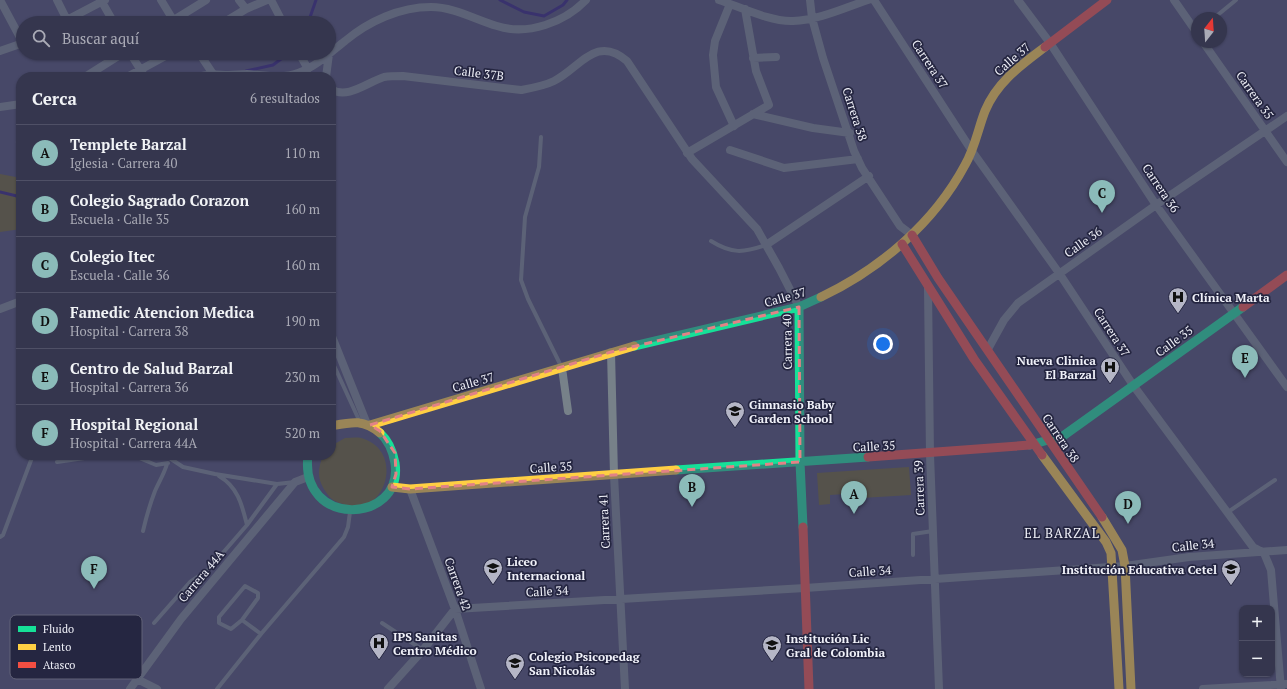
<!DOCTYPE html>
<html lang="es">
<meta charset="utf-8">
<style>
:root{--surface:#35364e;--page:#404158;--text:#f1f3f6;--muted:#aaabb6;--line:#4f5066;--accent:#8bbbb9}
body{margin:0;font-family:"PT Serif",serif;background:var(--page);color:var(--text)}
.controls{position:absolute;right:12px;bottom:12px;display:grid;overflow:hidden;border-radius:8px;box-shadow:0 1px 3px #0004}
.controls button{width:36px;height:36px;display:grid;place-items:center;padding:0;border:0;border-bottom:1px solid var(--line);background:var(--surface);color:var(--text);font:20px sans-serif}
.compass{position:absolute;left:1191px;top:12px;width:36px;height:36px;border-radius:50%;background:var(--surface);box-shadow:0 1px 3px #0004;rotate:17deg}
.you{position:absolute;left:883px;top:344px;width:14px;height:14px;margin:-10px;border:3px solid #fff;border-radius:50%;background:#1a73e8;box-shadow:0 0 0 6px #1a73e833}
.badge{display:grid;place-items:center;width:26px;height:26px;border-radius:50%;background:var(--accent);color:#111;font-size:13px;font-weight:700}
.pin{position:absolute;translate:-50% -33px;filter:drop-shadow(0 1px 2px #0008)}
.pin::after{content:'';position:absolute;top:21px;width:14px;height:12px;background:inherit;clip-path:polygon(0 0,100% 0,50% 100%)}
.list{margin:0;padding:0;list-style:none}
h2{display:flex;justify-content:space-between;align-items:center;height:52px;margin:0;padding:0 16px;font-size:17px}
h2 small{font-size:13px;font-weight:400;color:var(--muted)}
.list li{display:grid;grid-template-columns:26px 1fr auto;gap:12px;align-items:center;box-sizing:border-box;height:56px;padding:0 16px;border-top:1px solid var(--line)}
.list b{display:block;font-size:15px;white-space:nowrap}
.list p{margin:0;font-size:13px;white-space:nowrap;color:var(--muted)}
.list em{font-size:13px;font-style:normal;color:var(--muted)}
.icon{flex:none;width:22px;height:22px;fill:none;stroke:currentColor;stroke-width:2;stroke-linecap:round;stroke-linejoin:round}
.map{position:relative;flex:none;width:1287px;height:689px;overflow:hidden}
.search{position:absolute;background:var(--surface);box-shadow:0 1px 3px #0004;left:16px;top:16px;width:320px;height:44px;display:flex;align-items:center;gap:10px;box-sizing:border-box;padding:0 14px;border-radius:22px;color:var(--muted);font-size:15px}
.panel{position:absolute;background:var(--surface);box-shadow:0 1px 3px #0004;left:16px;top:72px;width:320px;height:388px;border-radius:16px}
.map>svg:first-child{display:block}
</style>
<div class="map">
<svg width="1287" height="689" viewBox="0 0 1287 689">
<rect width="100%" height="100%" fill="#474868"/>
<path fill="#675e28" d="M 0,174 L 21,178 L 21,229 L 0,232 Z
M 345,438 C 350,438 356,437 361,438 C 408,451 383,522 343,504 C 336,502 332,500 328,495 C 317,480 317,472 323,455 L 331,455 L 331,446 Z
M 909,467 L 911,495 L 845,499 L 845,494 L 830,495 L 830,504 L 819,505 L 817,473 Z"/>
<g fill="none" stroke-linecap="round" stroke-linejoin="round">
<path stroke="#291774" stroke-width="3" d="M 500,0 L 524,12 L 544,16 L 563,5 L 567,0
M 308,23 L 316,0
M 246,71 L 273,65 L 289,53
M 0,192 L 21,197"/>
<path stroke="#778189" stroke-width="4" d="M 1214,18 L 1236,0
M 541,137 L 539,167 L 525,217 L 521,280 L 528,299 L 561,366
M 711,241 C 732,254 743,253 766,245
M 331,359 L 359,420
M 106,455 L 127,458 L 137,457 L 156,465 L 168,463
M 168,455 L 171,459 L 183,467 L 215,474 L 277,484 L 295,482
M 57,462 L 105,455
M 219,476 C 238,487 242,505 247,525
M 1228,512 L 1275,480
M 143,531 C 146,518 150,504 155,491 C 159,482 164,474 167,464
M 0,537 L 3,535 L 33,455
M 913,555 L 913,534 L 933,531
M 245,586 L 258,593 L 258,598 L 242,620 L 231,629 L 219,623 L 219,617 Z
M 242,620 L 261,634
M 154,623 L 190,582 L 208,570 L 247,525 L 277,484
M 382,623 L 423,650
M 217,689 L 261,634 L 344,537 L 348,527 L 350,512"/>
<path stroke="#778189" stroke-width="8" d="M 0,0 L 23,43
M 57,0 L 67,20
M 161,0 L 175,23
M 239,0 L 246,9
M 271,0 L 283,23
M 719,0 C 740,7 771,22 793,21 C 819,20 844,8 868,0
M 810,0 L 812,18 L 823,58 L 854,151 L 862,168 L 900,226 L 912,235
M 874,0 L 972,151 L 1059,273 L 1133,385 L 1253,547 L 1264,553 L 1271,570 L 1281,689
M 1018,0 L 1050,43 L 1156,205 L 1287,387
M 1174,0 L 1197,33
M 102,2 L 114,23
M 730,4 L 715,41 L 713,55 L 716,87 L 734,126
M 61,23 L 105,0
M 169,23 L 206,0
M 223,23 L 246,9 L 267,0
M 1203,42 L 1287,162
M 0,51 L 23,43
M 130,53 L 145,77
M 199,53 L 213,74
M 299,53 L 308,69
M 753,58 L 776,57
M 85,77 L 123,53
M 127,77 L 171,53
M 199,77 C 209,73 218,75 229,75 C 235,75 241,74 247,74 C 264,75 282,79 298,73 C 316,67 331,52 345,41 C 369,21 400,7 431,7 C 454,7 476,20 497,26 C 528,36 565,22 586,0
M 326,77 L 329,54
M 331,89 C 347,100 368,82 384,77 C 390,76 397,76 403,76 L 521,90 C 532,88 544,86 554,81 C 580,68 596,34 627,61 L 692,159 L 757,229 L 779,268 L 799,307
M 0,107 L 21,104
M 753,114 L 813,128 L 850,133
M 20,142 L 21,141
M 730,150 L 784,168 L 858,159
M 687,153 L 769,105 L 756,71 L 745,9
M 766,245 L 869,176
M 928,288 L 930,455 L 939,689
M 0,309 L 21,301
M 331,334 L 367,424
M 988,349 L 1004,320 L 1018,303 L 1156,205 L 1287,116
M 611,352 L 614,475 L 625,689
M 562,368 L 568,411
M 410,489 L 455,609 L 481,689
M 137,679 L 157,689
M 130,689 L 181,619 L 295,482 L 308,477
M 388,689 L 423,650 L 455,609 L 805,588 L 1125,566 L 1189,557 L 1287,550
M 1203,689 L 1287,684"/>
<path stroke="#16e098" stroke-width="9" d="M 799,307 L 800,462 L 803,527
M 634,346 L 799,307 L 821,297
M 1030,445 L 1063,436 L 1243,307
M 308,455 C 299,529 404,524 395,463 C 393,452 389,441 380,433
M 676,470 L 868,457"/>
<path stroke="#ffcf43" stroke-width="9" d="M 821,297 C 880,269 934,223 965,165 C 975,148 978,129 985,111 C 997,82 1020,66 1045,47
M 370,425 L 634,346
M 331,426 C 352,422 363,419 380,433
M 1042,455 L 1106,542 L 1111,553 L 1119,689
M 392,487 L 410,489 L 676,470
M 1102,517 L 1122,550 L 1125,566 L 1131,689"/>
<path stroke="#f24e42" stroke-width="9" d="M 1045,47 L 1107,0
M 912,235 L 938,278 L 1102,517
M 902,244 L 974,359 L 1042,455
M 1243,307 L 1287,275
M 868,457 L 1030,445
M 803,527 L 809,689"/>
</g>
<path d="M0 0H1287V689H0ZM 799,307 L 800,462 L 410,489 L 392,487 L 396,474 L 395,453 L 380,431 L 370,425 L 611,352 Z" fill="#474868" fill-opacity=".55" fill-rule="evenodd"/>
<path fill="none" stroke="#e28286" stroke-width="3" stroke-dasharray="8 5" stroke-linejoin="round" d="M 799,307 L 800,462 L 410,489 L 392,487 L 396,474 L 395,453 L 380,431 L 370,425 L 611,352 Z"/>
<defs>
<symbol id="hospital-pin" viewBox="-11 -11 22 30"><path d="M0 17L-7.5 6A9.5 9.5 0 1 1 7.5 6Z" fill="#b5b6c6" stroke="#252641"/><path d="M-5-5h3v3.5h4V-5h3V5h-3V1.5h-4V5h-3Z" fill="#111"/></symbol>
<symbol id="school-pin" viewBox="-11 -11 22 30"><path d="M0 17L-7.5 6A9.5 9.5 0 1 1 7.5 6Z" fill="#b5b6c6" stroke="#252641"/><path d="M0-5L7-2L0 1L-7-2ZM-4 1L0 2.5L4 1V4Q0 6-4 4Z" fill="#111"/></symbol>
</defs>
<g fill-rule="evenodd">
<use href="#hospital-pin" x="1167" y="286" width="22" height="30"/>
<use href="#hospital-pin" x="1099" y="356" width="22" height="30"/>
<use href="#school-pin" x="724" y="400" width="22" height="30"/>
<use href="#school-pin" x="482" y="557" width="22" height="30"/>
<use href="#school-pin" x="1220" y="558" width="22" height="30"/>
<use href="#hospital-pin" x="368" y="632" width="22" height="30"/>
<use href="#school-pin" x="761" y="634" width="22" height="30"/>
<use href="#school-pin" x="504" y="652" width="22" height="30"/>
</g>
<g text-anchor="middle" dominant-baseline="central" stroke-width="3.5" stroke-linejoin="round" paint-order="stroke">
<g font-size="12" fill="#f0f1f9" stroke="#252641">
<text transform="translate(1012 59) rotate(-41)">Calle 37</text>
<text transform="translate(930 64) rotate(57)">Carrera 37</text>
<text transform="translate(479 73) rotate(7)">Calle 37B</text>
<text transform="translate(1255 95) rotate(55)">Carrera 35</text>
<text transform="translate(855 114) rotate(72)">Carrera 38</text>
<text transform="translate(1161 188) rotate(56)">Carrera 36</text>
<text transform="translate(1083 242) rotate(-35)">Calle 36</text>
<text transform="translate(785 297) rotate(-16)">Calle 37</text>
<text transform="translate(1112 332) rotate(57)">Carrera 37</text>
<text transform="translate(1174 341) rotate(-36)">Calle 35</text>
<text transform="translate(787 342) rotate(-91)">Carrera 40</text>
<text transform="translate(473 382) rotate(-16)">Calle 37</text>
<text transform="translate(1061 438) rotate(56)">Carrera 38</text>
<text transform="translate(874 446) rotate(-3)">Calle 35</text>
<text transform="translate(551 467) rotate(-4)">Calle 35</text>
<text transform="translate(919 488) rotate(-92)">Carrera 39</text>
<text transform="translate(604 521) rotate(-93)">Carrera 41</text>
<text transform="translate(1193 545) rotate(-6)">Calle 34</text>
<text transform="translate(870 571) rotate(-4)">Calle 34</text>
<text transform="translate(201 576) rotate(-50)">Carrera 44A</text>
<text transform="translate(458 584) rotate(70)">Carrera 42</text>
<text transform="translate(547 591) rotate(-3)">Calle 34</text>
</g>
<g font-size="12" font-weight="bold" fill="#f0f1f9" stroke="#252641" text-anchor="start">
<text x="1192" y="297">Clínica Marta</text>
<text x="1096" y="360" text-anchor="end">Nueva Clinica<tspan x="1096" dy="14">El Barzal</tspan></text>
<text x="749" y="404">Gimnasio Baby<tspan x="749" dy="14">Garden School</tspan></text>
<text x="507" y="561">Liceo<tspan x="507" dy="14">Internacional</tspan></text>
<text x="1217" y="569" text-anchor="end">Institución Educativa Cetel</text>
<text x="393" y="636">IPS Sanitas<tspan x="393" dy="14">Centro Médico</tspan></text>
<text x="786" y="638">Institución Lic<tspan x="786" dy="14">Gral de Colombia</tspan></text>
<text x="529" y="656">Colegio Psicopedag<tspan x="529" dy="14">San Nicolás</tspan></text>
</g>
<g font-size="13" letter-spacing="1" fill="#f0f1f9" stroke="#252641">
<text x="1062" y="533">EL BARZAL</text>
</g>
</g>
<rect x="10" y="615" width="132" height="64" rx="6" fill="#252641" stroke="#626378" stroke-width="1"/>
<rect x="18" y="626" width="18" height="6" fill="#16e098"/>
<rect x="18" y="644" width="18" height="6" fill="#ffcf43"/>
<rect x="18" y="662" width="18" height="6" fill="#f24e42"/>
<g font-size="11" fill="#f0f1f9">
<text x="43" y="633">Fluido</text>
<text x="43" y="651">Lento</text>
<text x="43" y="669">Atasco</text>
</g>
</svg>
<div class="controls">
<button>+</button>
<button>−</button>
</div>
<svg class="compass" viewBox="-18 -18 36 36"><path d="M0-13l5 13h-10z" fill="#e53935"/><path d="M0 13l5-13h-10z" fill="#aaabb6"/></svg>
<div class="you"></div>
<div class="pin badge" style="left:854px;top:514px">A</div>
<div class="pin badge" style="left:692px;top:507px">B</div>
<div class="pin badge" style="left:1102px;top:213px">C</div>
<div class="pin badge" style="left:1128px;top:524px">D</div>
<div class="pin badge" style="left:1245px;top:378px">E</div>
<div class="pin badge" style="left:94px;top:589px">F</div>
<div class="search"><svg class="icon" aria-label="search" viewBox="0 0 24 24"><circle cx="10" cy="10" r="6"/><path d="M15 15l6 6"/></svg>Buscar aquí</div>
<section class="panel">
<h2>Cerca<small>6 resultados</small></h2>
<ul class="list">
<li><span class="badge">A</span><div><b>Templete Barzal</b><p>Iglesia · Carrera 40</p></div><em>110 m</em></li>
<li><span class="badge">B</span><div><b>Colegio Sagrado Corazon</b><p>Escuela · Calle 35</p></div><em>160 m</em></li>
<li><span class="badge">C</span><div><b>Colegio Itec</b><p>Escuela · Calle 36</p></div><em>160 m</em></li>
<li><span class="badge">D</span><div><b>Famedic Atencion Medica</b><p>Hospital · Carrera 38</p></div><em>190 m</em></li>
<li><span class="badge">E</span><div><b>Centro de Salud Barzal</b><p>Hospital · Carrera 36</p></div><em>230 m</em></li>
<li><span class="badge">F</span><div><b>Hospital Regional</b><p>Hospital · Carrera 44A</p></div><em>520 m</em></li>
</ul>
</section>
</div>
